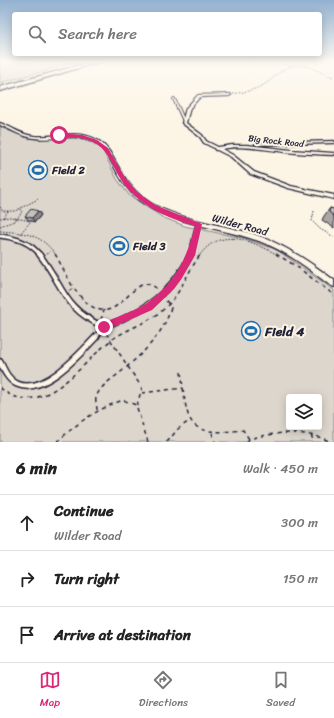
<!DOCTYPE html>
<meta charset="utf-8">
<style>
:root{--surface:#fff;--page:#f6f6f6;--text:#222;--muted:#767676;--line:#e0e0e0;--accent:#db2777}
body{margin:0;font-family:Sriracha,sans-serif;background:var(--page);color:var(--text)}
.controls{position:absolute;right:12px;bottom:12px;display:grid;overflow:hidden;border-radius:4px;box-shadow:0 2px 10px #0003}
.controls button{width:36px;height:36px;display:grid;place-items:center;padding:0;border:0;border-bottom:1px solid var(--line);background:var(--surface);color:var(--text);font:20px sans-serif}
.stop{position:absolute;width:12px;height:12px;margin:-9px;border:3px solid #db2777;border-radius:50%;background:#fff}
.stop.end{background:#db2777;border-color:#fff;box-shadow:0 1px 4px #0008}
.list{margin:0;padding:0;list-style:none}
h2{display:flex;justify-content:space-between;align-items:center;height:52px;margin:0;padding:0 16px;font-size:17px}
h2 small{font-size:13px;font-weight:400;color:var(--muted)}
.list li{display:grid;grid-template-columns:26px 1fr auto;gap:12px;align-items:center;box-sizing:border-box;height:56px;padding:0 16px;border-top:1px solid var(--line)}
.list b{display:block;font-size:15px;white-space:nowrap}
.list p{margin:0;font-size:13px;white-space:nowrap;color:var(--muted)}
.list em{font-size:13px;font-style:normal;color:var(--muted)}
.icon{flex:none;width:22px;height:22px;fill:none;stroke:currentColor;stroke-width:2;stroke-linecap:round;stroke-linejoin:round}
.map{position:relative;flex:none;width:334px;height:442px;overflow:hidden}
.search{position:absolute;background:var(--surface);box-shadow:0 2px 10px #0003;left:12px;right:12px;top:12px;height:44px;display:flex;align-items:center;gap:10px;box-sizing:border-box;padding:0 14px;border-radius:4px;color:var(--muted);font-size:15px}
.sheet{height:220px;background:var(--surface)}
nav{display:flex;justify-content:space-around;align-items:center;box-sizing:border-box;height:56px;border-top:1px solid var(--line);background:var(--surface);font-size:11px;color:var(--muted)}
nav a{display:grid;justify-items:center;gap:2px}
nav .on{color:var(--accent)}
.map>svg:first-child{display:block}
</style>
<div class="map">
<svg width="334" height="442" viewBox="0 0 334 442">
<rect width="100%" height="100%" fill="#fcf5e5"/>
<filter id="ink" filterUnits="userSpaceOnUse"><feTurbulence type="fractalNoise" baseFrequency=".025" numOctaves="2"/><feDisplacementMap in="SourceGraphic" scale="8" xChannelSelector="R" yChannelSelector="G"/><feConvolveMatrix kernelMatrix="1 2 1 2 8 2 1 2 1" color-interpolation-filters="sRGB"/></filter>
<g filter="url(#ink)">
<path fill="#dcd6cc" stroke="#7f7c84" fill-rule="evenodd" d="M 0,62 L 77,62 L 0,83 Z
M 0,127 L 25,137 L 39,139 L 72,137 L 93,143 L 102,149 L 117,179 L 129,195 L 162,217 L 185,226 L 242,238 L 276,249 L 334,290 L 334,442 L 0,442 ZM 289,397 L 319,397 L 319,427 L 289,427 Z"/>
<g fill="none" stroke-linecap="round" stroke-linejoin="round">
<defs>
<path id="lane-far3" d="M 174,99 L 184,121"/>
<path id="lane-far2" d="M 0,236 C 16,238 30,242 40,255
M 191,255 L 198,224"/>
<path id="lane-far1" d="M 39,254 C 65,287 61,307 104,327 L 95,338
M 104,327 C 143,312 173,292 191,254"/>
<path id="lane" d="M 0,362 C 4,370 8,380 17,384 C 43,396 80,354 96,337"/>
<path id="street" d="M 230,94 L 231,95 L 229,96 L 200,97 L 190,108 L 186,123 L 202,135 L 206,141 L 218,147 L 232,145 L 247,145 L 292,150 L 334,153 L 334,155 C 315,154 296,154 278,151 C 259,149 240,145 222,149 L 233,155 L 254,172 L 291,186 L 334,195 L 334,199 L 288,188 L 250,174 L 231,157 L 217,150 L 215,150 L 214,148 L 204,143 L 200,137 L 182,123 L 186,108 L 198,95 Z
M 0,123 C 12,127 21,135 34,136 C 55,138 79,128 99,141 C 110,149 112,157 119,168 C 127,183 140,198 156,206 C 184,220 217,224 247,232 C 280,242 306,259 334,280 L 334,287 C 327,284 321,278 314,273 C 301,263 286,253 271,246 C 240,232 206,229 175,218 C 165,215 155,211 147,206 C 134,198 124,185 117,172 C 110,160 106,148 93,141 C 74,132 54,141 34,138 C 21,137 12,130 0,125 Z
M 334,141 L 334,143 L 257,145 L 255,144 L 257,143 Z"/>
<path id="highway" d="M 91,62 L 99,62 L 0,91 L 0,87 Z"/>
</defs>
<use href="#lane-far3" stroke="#22223b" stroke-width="4"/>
<use href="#lane-far2" stroke="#22223b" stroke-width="6"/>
<use href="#lane-far1" stroke="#22223b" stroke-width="7"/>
<use href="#lane" stroke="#22223b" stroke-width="8"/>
<use href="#street" stroke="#22223b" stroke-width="2.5"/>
<use href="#highway" stroke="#22223b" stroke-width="3"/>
<path stroke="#22223b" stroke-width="1" stroke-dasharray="1.5 1.5" stroke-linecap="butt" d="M 233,94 C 244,92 256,90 265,84 C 281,73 284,63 305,66 C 316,68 324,75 334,77
M 0,207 L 3,211 L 15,211 L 38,199
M 314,211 L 312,221 L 320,229 L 334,237
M 4,217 L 8,211
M 0,218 L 10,217 L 31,221 L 20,234
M 0,226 L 15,221 L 22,212 L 20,209
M 0,231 C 25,233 40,233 56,255
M 46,254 L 52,251
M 200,255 C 221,226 252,241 278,255"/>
<path stroke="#22223b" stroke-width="1.5" stroke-dasharray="4 4" stroke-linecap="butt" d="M 55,254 C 63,267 69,284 80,296 C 120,341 131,263 158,290
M 276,254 L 296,266 L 334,295
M 69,291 L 74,288
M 101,320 L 104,310
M 106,333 L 142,388 L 137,405
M 181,372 C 188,423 184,437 243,430 L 249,439
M 0,388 C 5,391 10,396 16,397 C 54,408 87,357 114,338 C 133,326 154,321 170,303 C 183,288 189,269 201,254
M 142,393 L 183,388
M 97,410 C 97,406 95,401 96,398 C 99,386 114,378 122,371 C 143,353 163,335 171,308 L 164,297
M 212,433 L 215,442
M 311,435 L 314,442
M 57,442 C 77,423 97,409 123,400 L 136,405 L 148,442
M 167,442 L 178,429 L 189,421
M 247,442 L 249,439 C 276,432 305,429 331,442"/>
<use href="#lane-far3" stroke="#fcf5e5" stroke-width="2"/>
<use href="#lane-far2" stroke="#fcf5e5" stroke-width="3"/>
<use href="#lane-far1" stroke="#fcf5e5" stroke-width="4"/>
<use href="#lane" stroke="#fcf5e5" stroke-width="5"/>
<use href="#street" fill="#fcf5e5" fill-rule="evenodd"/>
<use href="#highway" fill="#fcf5e5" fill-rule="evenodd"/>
</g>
<path fill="#aaa6a1" stroke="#22223b" d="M 330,208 L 334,209 L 334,228 L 322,220 L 324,216 Z
M 38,211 L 41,215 L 35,222 L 28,220 L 25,216 Z"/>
<path fill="#8b8783" stroke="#22223b" d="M 38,211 L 41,215 L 35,222 L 32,218 Z"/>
<path fill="#c6c1bb" stroke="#22223b" d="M 330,208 L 334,209 L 334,216 L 329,212 Z
M 31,209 L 38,211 L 32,218 L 25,216 Z"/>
</g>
<linearGradient id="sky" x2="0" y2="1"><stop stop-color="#92b1d0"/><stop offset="0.5" stop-color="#fefaf3"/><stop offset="1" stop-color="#fefaf3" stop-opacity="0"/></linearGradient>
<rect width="334" height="124" fill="url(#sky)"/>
<path fill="#db2777" d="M 59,133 L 82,135 L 97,140 L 108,148 L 124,176 L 137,192 L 155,205 L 202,224 L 195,255 L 182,278 L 174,289 L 152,310 L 104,331 L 101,330 L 101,324 C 115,317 134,312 147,303 C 176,282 186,260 195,226 C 165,217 137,205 120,178 C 112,165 108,149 93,142 C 82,136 69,138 57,136 Z"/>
<defs>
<symbol id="stadium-ring" viewBox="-11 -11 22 22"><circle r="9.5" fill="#fcf5e5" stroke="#1f6fb2" stroke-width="1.5"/><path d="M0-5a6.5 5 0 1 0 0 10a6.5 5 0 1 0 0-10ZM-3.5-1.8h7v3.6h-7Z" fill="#1f6fb2"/></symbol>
</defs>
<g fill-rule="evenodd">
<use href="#stadium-ring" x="27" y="159" width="22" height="22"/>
<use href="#stadium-ring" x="108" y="235" width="22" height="22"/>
<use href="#stadium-ring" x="240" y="320" width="22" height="22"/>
</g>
<g text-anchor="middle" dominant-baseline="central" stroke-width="4" stroke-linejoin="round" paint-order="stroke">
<g font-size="9" fill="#22223b" stroke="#fcf5e5">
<text transform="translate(276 141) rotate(6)">Big Rock Road</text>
</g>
<g font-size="11" font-weight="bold" fill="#22223b" stroke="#fcf5e5" text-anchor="start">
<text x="52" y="170">Field 2</text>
<text x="133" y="246">Field 3</text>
</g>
<g font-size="11" fill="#22223b" stroke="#fcf5e5">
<text transform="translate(240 225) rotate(15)">Wilder Road</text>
</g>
<g font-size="13" font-weight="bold" fill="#22223b" stroke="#fcf5e5" text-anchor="start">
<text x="265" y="331">Field 4</text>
</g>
</g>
</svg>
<div class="controls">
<button><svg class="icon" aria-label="layers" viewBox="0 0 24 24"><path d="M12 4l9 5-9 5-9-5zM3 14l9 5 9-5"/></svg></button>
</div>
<div class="stop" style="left:59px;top:135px"></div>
<div class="stop end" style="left:104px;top:327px"></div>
<div class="search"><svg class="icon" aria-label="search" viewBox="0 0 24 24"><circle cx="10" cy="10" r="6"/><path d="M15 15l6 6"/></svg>Search here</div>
</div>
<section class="sheet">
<h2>6 min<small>Walk · 450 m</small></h2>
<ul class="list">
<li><svg class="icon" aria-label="ahead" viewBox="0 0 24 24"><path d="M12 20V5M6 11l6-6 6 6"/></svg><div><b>Continue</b><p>Wilder Road</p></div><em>300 m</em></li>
<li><svg class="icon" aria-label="right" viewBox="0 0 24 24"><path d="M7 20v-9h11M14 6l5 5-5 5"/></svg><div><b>Turn right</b></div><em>150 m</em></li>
<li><svg class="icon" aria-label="arrive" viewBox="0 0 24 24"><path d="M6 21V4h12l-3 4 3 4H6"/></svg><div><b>Arrive at destination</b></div></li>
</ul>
</section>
<nav>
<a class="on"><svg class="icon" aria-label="map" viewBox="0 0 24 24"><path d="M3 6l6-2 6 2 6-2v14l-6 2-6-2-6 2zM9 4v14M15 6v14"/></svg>Map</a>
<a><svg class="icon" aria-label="directions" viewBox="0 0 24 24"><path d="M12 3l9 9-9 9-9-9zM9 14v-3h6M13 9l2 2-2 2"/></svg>Directions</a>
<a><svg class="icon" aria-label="saved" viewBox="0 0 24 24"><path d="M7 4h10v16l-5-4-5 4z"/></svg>Saved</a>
</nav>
